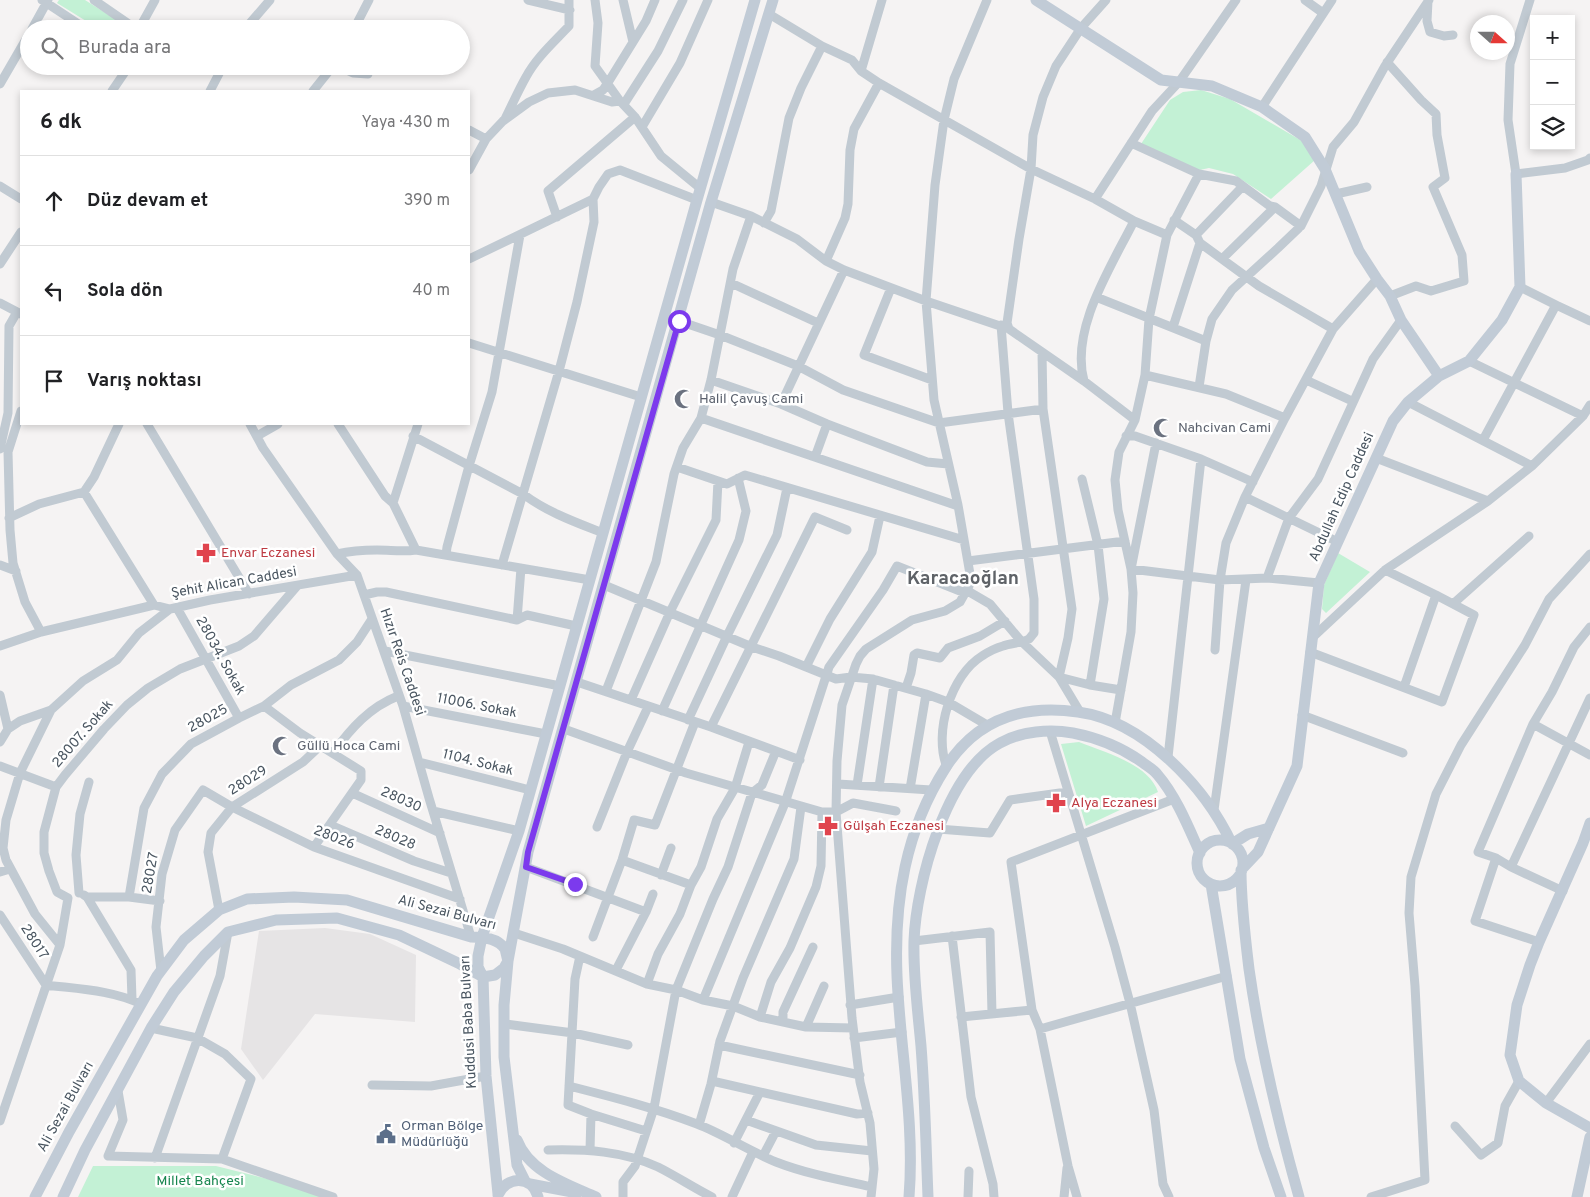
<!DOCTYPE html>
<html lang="tr">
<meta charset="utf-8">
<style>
:root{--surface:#fff;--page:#f6f6f6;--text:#202124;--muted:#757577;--line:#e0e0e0}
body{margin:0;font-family:Overpass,sans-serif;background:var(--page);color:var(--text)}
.controls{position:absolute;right:15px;top:15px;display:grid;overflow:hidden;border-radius:0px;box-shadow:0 2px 8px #0003}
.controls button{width:45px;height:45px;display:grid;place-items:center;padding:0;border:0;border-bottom:1px solid var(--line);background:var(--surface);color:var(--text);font:25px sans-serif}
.compass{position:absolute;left:1470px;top:15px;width:45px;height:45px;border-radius:50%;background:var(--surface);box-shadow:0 2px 8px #0003;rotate:111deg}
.stop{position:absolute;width:15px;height:15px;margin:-11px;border:4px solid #7c3aed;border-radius:50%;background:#fff}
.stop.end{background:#7c3aed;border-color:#fff;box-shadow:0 1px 5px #0008}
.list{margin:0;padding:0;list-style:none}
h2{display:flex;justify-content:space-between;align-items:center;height:65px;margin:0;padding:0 20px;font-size:21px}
h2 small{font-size:16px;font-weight:400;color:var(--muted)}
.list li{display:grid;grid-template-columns:32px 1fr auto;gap:15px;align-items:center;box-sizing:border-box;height:90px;padding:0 20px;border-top:1px solid var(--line)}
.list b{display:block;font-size:19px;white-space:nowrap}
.list em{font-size:16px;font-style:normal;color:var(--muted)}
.icon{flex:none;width:28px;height:28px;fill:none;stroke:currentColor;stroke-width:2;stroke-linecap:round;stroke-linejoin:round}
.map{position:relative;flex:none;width:1590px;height:1197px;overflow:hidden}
.search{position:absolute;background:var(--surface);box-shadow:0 2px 8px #0003;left:20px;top:20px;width:450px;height:55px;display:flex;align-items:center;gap:12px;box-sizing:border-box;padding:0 18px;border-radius:28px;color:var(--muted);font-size:19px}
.panel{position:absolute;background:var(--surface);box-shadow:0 2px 8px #0003;left:20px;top:90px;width:450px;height:335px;border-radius:0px}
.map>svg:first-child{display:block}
</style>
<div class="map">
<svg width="1590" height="1197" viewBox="0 0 1590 1197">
<rect width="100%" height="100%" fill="#f5f3f3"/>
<path fill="#e6e4e5" d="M 325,928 L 370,934 L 416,955 L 415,1022 L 315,1014 L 263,1080 L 241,1049 L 259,931 Z"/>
<path fill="#c3f1d5" d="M 59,0 L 85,0 L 131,29 L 99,29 L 57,3 Z
M 1201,90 L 1230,99 L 1302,141 L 1315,160 L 1271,199 L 1233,174 L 1209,168 L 1195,171 L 1139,147 L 1170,100 L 1183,92 Z
M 1338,553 L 1370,572 L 1326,613 L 1322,609 L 1324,585 Z
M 1079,742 C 1104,752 1149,764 1158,792 L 1086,826 L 1061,744 Z
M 93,1166 L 216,1166 L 320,1192 L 322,1197 L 78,1197 Z"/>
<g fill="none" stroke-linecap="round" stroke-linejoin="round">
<path stroke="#c1cad2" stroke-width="9" d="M 42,0 L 86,29
M 94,0 L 136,29
M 528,0 L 570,10
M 595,0 L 598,23 L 595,66 L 620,101 L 635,117 L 661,156 L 700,188
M 623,0 L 633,42
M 1106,0 L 1081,28 L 1056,66 L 1043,97 L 1033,135 L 1031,169 L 1019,239 L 1007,323 L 1009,329 L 1084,381 L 1135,420
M 1305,0 L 1323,13
M 1530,0 L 1510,64 L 1508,120 L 1516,174 L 1565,168 L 1588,160 L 1590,158
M 1428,1 L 1427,21 L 1430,32 L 1444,36 L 1453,35
M 769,14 L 822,46 L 852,60 L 861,71 L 879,83 L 1031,169 L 1095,199 L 1134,221 L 1167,235
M 32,29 L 48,0
M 139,29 L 155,0
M 245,29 L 270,0
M 354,29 L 369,0
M 1387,62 L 1421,100 L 1436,114 L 1437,135 L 1445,178 L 1433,187 L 1462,255 L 1464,281 L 1431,291 L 1416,286 L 1390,296
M 338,66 L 353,73 L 368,74
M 861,71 L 882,0
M 0,84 L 29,34
M 112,91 L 129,66
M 210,91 L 223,66
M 313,91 L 333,66
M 594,95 L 603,90 L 609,81 L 646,21 L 655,0
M 624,104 L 658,51 L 683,0
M 1262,107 L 1332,0
M 505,119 C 512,105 518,91 526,77 C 536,58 554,42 569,26 L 569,0
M 642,127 L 680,63 L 708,0
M 469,130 L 486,139
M 1131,143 L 1199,174
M 469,170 L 486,139 L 503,121 L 529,102 L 548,93 L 575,90 L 612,102 L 620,101
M 0,186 L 21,199
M 1336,194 L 1367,187
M 1095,199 L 1152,111 L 1179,82 L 1236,0
M 711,202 L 751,216 L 797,239 L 826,261 L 844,270 L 926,301 L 1006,328
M 557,217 L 548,191 L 635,117
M 1174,220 L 1196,235 L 1200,243 L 1259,286 L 1333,329
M 764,223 L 771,211 L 789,118 L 801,88 L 822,46
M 1196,235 L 1243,186
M 469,259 L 593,199
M 1222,259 L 1275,207
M 826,261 L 845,218 L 848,204 L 850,150 L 854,129 L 879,83
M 0,264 L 21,232
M 731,283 L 818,323
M 891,288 L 864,355 L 932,380
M 1096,297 L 1206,341
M 0,303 L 21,314
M 1556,305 L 1590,321
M 679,321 L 720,335 L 798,366 L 843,390 L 939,423 L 1043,409
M 1173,327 L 1200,243
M 469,343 L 641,397
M 1042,352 L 1043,409 L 1072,609 L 1068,638 L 1059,677 L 1090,685 L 1121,690
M 1469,361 L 1583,416
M 1145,375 L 1226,394 L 1285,418
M 711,380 L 781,404 L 827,424 L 927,462 L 948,464
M 1306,380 L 1352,401
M 1084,381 C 1070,329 1111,267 1134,221
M 1199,387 L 1206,341 L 1212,319 L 1232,290 L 1278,248 L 1301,226 L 1321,186 L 1333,147 L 1354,122 L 1385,66 L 1429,0
M 1408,402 L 1532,466
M 781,404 L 844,270
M 21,411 L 8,452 L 10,530 L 13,563 L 25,602 L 41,632
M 701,418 L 958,506
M 147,424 L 249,594
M 250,424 L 263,448 L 337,554 L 357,575 L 403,706 L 429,798 L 471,937
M 338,424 L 385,496 L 393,503 L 416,550
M 257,436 L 278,424
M 413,436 L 523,494 C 547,512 575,522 603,533
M 1126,436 L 1135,436 L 1201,459 L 1253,482
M 1483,440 L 1556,305 L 1520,287
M 1156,443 L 1131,569 L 1220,580 L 1215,650
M 0,449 L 8,413 L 9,326 L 17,312
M 815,457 L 827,424
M 1376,458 L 1488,501
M 677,467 L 727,484 L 745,475 L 964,540
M 1082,479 L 1098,545 L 1104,599 L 1090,685
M 84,492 L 154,605
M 1245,497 L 1338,542
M 393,503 L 418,424
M 9,518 L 39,504 L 84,492 L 94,477 L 119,424
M 337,554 C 350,551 363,550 377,550 C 391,550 403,552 416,550 L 590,580
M 446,555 L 447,547 L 469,466 L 492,392 L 520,235
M 968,561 L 1125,541
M 0,565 L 16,571
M 502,565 L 559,371 L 577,302 L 594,222 L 593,199 L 599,187 L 608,174 L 620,170 L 697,200
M 1385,570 L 1436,595 L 1404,687
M 1267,578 L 1289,518 L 1318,479 L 1373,359 L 1401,320
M 1319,583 L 1267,578 L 1220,580 L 1226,543 L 1245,497 L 1285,418 L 1333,329 L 1377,279
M 604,585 L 752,647 L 779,656 L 836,679 L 851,677 L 873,679 L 926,694 L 948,702 L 987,725
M 966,590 L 990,604 L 1021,641 L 1059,677 L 1080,712
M 364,595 L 377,592 L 386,592 L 517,620 L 527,615 L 576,626
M 1454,603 L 1529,536
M 177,608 L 239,718
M 517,620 L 521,568
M 1312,638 L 1385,570 L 1488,501 L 1532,466 L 1583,416 L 1590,405
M 0,646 L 41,632 L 154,605 L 170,609 L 210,600 L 357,575
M 385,651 L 560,686
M 1310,652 L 1442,702 L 1474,615 L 1436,595
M 806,667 L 830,619 L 872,552 L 880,516
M 577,682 L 711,727 L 800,760
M 906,688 L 911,673 L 914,655 L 917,653 L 940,658 L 948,648 L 980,636 L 1005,621
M 606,691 L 656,562 L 674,474 L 683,448 L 701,418 L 711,380 L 733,269 L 751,216
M 0,695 L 8,729 L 0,742
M 631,700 L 670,612 L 716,520 L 718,481
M 264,706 L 300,733 L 361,771 L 361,780 L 314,847
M 403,706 L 546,734
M 662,711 L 739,540 L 746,511 L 738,478
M 1302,715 L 1403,753
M 688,720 L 727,636 L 777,535 L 787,488
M 1115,723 L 1131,632 L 1133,593 L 1131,569 L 1118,510 L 1115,480 L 1119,452 L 1135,420 L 1145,375 L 1149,319 L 1167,235 L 1199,174 L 1236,181 L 1270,206 L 1275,207 L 1301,226
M 1533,724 L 1590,755
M 711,727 L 815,517 L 847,530
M 8,729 L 20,721 L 51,710
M 564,729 L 686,773 L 822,812 L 836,812 L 853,803 L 896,811
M 1050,731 L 1115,947 L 1130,1003 L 1154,1110 L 1163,1184 L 1169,1197
M 333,753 C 351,728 370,707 398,696
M 1168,757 L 1201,459
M 419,762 L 530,790
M 0,766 L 56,787
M 947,767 C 933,733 951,675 982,656 C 988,652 996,648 1003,646 C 1011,643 1023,643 1029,639 C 1031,637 1032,635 1034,633 L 1034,599 L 1008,413 L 1001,325
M 838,784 L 931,790
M 857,785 L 873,679
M 879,787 L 894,685
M 910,789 L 926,694
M 352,793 L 440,833
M 1214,810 L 1246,580
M 433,811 L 519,831
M 330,825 L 414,861 L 451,873
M 597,827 L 627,752 L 648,707
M 938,829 L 990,833 L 1010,800 L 1067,792
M 1496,858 L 1475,921 L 1539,942
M 622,860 L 691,885
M 526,867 L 646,912
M 1511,867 L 1496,858 L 1478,852 L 1533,724 L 1552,692 L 1574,647 L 1590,627
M 0,872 L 10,869
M 661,875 L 671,848
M 1563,891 L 1511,867 L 1590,698
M 79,893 L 76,855 L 80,814 L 89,782
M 84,895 L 87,897 L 129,897 L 160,901
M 87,897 L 131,970 L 132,999
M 129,897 L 144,808 L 162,774 L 191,744 L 239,718 L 264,706 L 291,685 L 339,660 L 357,642 L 372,619
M 68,898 L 57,892 L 49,871 L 44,853 L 44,832 L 56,787 L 65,775 L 104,729 L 127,705 L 148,688 L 180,669 L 239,646 L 254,636 L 297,586
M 219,910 L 208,852 L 211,833 L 232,807 L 303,762 L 320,746
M 0,915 L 46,985 C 78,989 112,990 141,1004
M 514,933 L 563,949 L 647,984 L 676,990 L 703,1000 L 733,1006 L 760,1017 L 806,1027 L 853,1028
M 952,936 L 971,1097 L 993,1184 L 994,1197
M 593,937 L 622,860 L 634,820 L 655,825 L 695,722
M 914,941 L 990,932 L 992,1014
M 60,945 L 35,914 L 6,860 L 3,848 L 6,820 L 20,773 L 51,710 L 83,681 L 117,660 L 139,633 L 170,609
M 580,956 L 575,979 L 568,1105 L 591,1114 L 646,1131
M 616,970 L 646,912 L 653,894
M 161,971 L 156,927 L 162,874 L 175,830 L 203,790 L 232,807 L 314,847 L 460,899
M 647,984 L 658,954 L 680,914 L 691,885 L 701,867 L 717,819 L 735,788 L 749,742
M 703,1000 L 785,803 L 829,667 L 883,590 L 897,566 L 965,593
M 850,1005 L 899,997
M 760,1017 L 771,982 L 790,948 L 816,887 L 821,866 L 822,812
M 961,1017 L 1032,1010
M 783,1022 L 783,1012 L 813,947
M 505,1024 L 573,1033 L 628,1045
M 806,1027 L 824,986
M 151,1028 L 197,1038 L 225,1054 L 251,1079 L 222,1159
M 1040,1029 L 1227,976
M 854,1038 L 902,1032
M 719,1045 L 860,1075
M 712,1081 L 857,1114 L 868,1113
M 372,1085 L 431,1086 L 486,1076
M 569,1086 C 612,1097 655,1108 697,1124 C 723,1134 749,1151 776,1162 C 807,1174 840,1180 872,1187
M 118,1091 L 123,1120 L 108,1156 L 222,1159 L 333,1197
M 1546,1103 L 1590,1044
M 746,1120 L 816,1145 L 872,1151
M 0,1121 L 60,945 L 68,898
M 699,1125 L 711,1084 L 720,1041 L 743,978 L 794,859 L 801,807
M 1455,1126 L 1481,1155 L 1498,1143 L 1505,1106 L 1519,1081
M 734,1143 L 760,1092
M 548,1150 C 585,1149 623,1151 658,1167 C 676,1176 694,1188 712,1197
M 590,1150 L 591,1114
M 763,1156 L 776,1131
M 155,1158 L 220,976 L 228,932
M 623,1197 L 623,1182 L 635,1166 L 654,1108 L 676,990 L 713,899 L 728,867 L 752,793 L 762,785 L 776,751
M 732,1197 L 753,1152
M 871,1197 L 874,1169 L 870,1123 L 860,1082 L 852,1018 L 836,812 L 837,761 L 842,705 L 856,664 L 860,656 L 866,649 L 912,620 L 945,611 L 960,602 L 969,586 L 970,574 L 958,505 L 934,400 L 926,301 L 935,185 L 944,120 L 954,79 L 987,0
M 968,1197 L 969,1171
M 1064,1197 L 1067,1168
M 1077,1197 L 1068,1166 L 1040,1029 L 1032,1010 L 1011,862 L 1174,799
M 1371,1197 L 1425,1180 L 1415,986 L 1409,913 L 1411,877 L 1436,794 L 1461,745 L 1525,645 L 1549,599 L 1590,554"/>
<path stroke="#c1cbd6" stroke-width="11" d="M 1036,0 L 1161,80 L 1212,86 L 1262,107 L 1305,137 L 1325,169 L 1359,251 L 1377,279 L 1390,296 L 1401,320 L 1439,376
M 1590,823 L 1583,843 L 1539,942 L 1530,965 L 1517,1005 L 1510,1055 L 1519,1081 L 1546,1103 L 1590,1128
M1197 863a23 23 0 1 1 46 0a23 23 0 1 1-46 0Z
M 1211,884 L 1240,1059 L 1264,1148 L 1281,1197
M 517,1140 C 529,1172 567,1184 596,1197
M 525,1181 L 517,1165 L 504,1057 L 504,1005 L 508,961 L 528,852 L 711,202 L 773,0
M 530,1184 L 577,1193
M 498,1194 L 486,1076 L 483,977 L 478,967 L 478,956 L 482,937 L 519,831 L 697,200 L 755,0
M 498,1195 C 506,1176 532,1175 538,1197
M 35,1197 L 69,1132 L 157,976 L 184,940 L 219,910 L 247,899 L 294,897 L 347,900 L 471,937 C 483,937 498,938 505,949 C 506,952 507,958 508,961 L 504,968 L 495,975 L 483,977 L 458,963 L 399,935 L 337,918 L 276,920 L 228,932 L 204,956 L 174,992 L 151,1028 L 85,1150 L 63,1197
M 909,1197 C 915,1123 900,1049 897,976 C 894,901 905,831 946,767 C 977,719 1023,704 1078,712 C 1144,721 1205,787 1232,844 L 1248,834 L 1269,828
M 928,1197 C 926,1147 925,1097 921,1046 C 918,1012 913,976 914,941 C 916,884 946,772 1000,743 C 1021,731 1050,729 1073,733 C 1099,738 1121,747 1142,762 C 1147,766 1153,769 1157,774 C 1176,796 1188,826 1200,853
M 1299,1197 C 1278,1122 1260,1047 1249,969 C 1245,936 1241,904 1241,870 L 1258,852 L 1297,766 L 1319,583 L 1393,421 L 1408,402 L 1439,376 L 1469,361 L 1502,320 L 1520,287 L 1516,174
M 1577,1197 L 1590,1137"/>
</g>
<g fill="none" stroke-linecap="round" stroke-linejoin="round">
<path stroke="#7c3aed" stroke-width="6" d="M 575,884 L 526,867 L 528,852 L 679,321"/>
</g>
<defs>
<symbol id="mosque-bare" viewBox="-9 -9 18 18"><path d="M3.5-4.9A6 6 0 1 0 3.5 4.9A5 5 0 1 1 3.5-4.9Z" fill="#6b7280" stroke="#fff" stroke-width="2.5" paint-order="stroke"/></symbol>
<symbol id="pharmacy-bare" viewBox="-9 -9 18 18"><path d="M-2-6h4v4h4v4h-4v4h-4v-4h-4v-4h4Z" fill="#e0444e" stroke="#fff" stroke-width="2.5" paint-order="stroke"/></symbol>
<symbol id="civic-bare" viewBox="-9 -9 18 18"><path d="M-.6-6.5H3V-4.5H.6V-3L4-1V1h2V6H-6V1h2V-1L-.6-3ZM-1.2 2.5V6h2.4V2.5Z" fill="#5c6f8a" stroke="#fff" stroke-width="2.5" paint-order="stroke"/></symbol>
</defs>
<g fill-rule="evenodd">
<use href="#mosque-bare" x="670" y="385" width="28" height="28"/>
<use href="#mosque-bare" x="1149" y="414" width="28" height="28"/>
<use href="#pharmacy-bare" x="192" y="539" width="28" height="28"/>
<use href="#mosque-bare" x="268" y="732" width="28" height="28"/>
<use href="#pharmacy-bare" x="1042" y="789" width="28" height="28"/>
<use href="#pharmacy-bare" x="814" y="812" width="28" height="28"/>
<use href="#civic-bare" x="372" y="1120" width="28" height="28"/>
</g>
<g text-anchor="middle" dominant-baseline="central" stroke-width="5" stroke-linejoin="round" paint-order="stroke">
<g font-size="14" fill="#5b616d" stroke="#fff" text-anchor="start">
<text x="699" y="399">Halil Çavuş Cami</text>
<text x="1178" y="428">Nahcivan Cami</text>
<text x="297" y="746">Güllü Hoca Cami</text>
</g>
<g font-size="14" fill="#4a5661" stroke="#fff">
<text transform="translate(1342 497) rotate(-66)">Abdullah Edip Caddesi</text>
<text transform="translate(234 583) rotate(-10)">Şehit Alican Caddesi</text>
<text transform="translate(220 656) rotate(61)">28034. Sokak</text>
<text transform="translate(402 662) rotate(71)">Hızır Reis Caddesi</text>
<text transform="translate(477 706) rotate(11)">11006. Sokak</text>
<text transform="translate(208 719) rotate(-29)">28025</text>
<text transform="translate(83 734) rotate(-49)">28007. Sokak</text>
<text transform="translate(478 763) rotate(14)">1104. Sokak</text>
<text transform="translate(248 781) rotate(-32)">28029</text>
<text transform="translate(401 800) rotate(24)">28030</text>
<text transform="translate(334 838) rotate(21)">28026</text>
<text transform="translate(395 838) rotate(23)">28028</text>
<text transform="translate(151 873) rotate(-80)">28027</text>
<text transform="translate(447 913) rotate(15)">Ali Sezai Bulvarı</text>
<text transform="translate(34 942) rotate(57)">28017</text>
<text transform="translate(469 1022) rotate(-93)">Kuddusi Baba Bulvarı</text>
<text transform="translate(66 1107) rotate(-61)">Ali Sezai Bulvarı</text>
</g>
<g font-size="14" fill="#be3a42" stroke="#fff" text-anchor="start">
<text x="221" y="553">Envar Eczanesi</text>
<text x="1071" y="803">Alya Eczanesi</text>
<text x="843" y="826">Gülşah Eczanesi</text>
</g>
<g font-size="14" fill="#4e5e75" stroke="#fff" text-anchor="start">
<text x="401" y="1126">Orman Bölge<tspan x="401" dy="16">Müdürlüğü</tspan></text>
</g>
<g font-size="14" fill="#17864f" stroke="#fff">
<text x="200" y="1181">Millet Bahçesi</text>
</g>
<g font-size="19" font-weight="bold" fill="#5f6368" stroke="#fff">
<text x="963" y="579">Karacaoğlan</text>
</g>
</g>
</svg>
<div class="controls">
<button>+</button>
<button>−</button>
<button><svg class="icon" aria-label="layers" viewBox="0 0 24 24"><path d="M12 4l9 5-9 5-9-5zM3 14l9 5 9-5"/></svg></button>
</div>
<svg class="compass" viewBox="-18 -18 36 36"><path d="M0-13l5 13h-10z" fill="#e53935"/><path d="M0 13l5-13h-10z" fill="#757577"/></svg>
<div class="stop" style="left:679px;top:321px"></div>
<div class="stop end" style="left:575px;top:884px"></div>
<div class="search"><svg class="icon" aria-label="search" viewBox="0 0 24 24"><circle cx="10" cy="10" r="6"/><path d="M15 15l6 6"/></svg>Burada ara</div>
<section class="panel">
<h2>6 dk<small>Yaya · 430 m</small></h2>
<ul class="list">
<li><svg class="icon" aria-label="ahead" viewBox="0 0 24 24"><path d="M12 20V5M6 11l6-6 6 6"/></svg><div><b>Düz devam et</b></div><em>390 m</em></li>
<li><svg class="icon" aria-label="left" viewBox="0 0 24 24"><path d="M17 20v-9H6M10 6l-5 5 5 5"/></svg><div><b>Sola dön</b></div><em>40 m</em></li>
<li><svg class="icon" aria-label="arrive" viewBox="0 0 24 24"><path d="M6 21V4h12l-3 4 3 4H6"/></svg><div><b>Varış noktası</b></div></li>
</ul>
</section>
</div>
